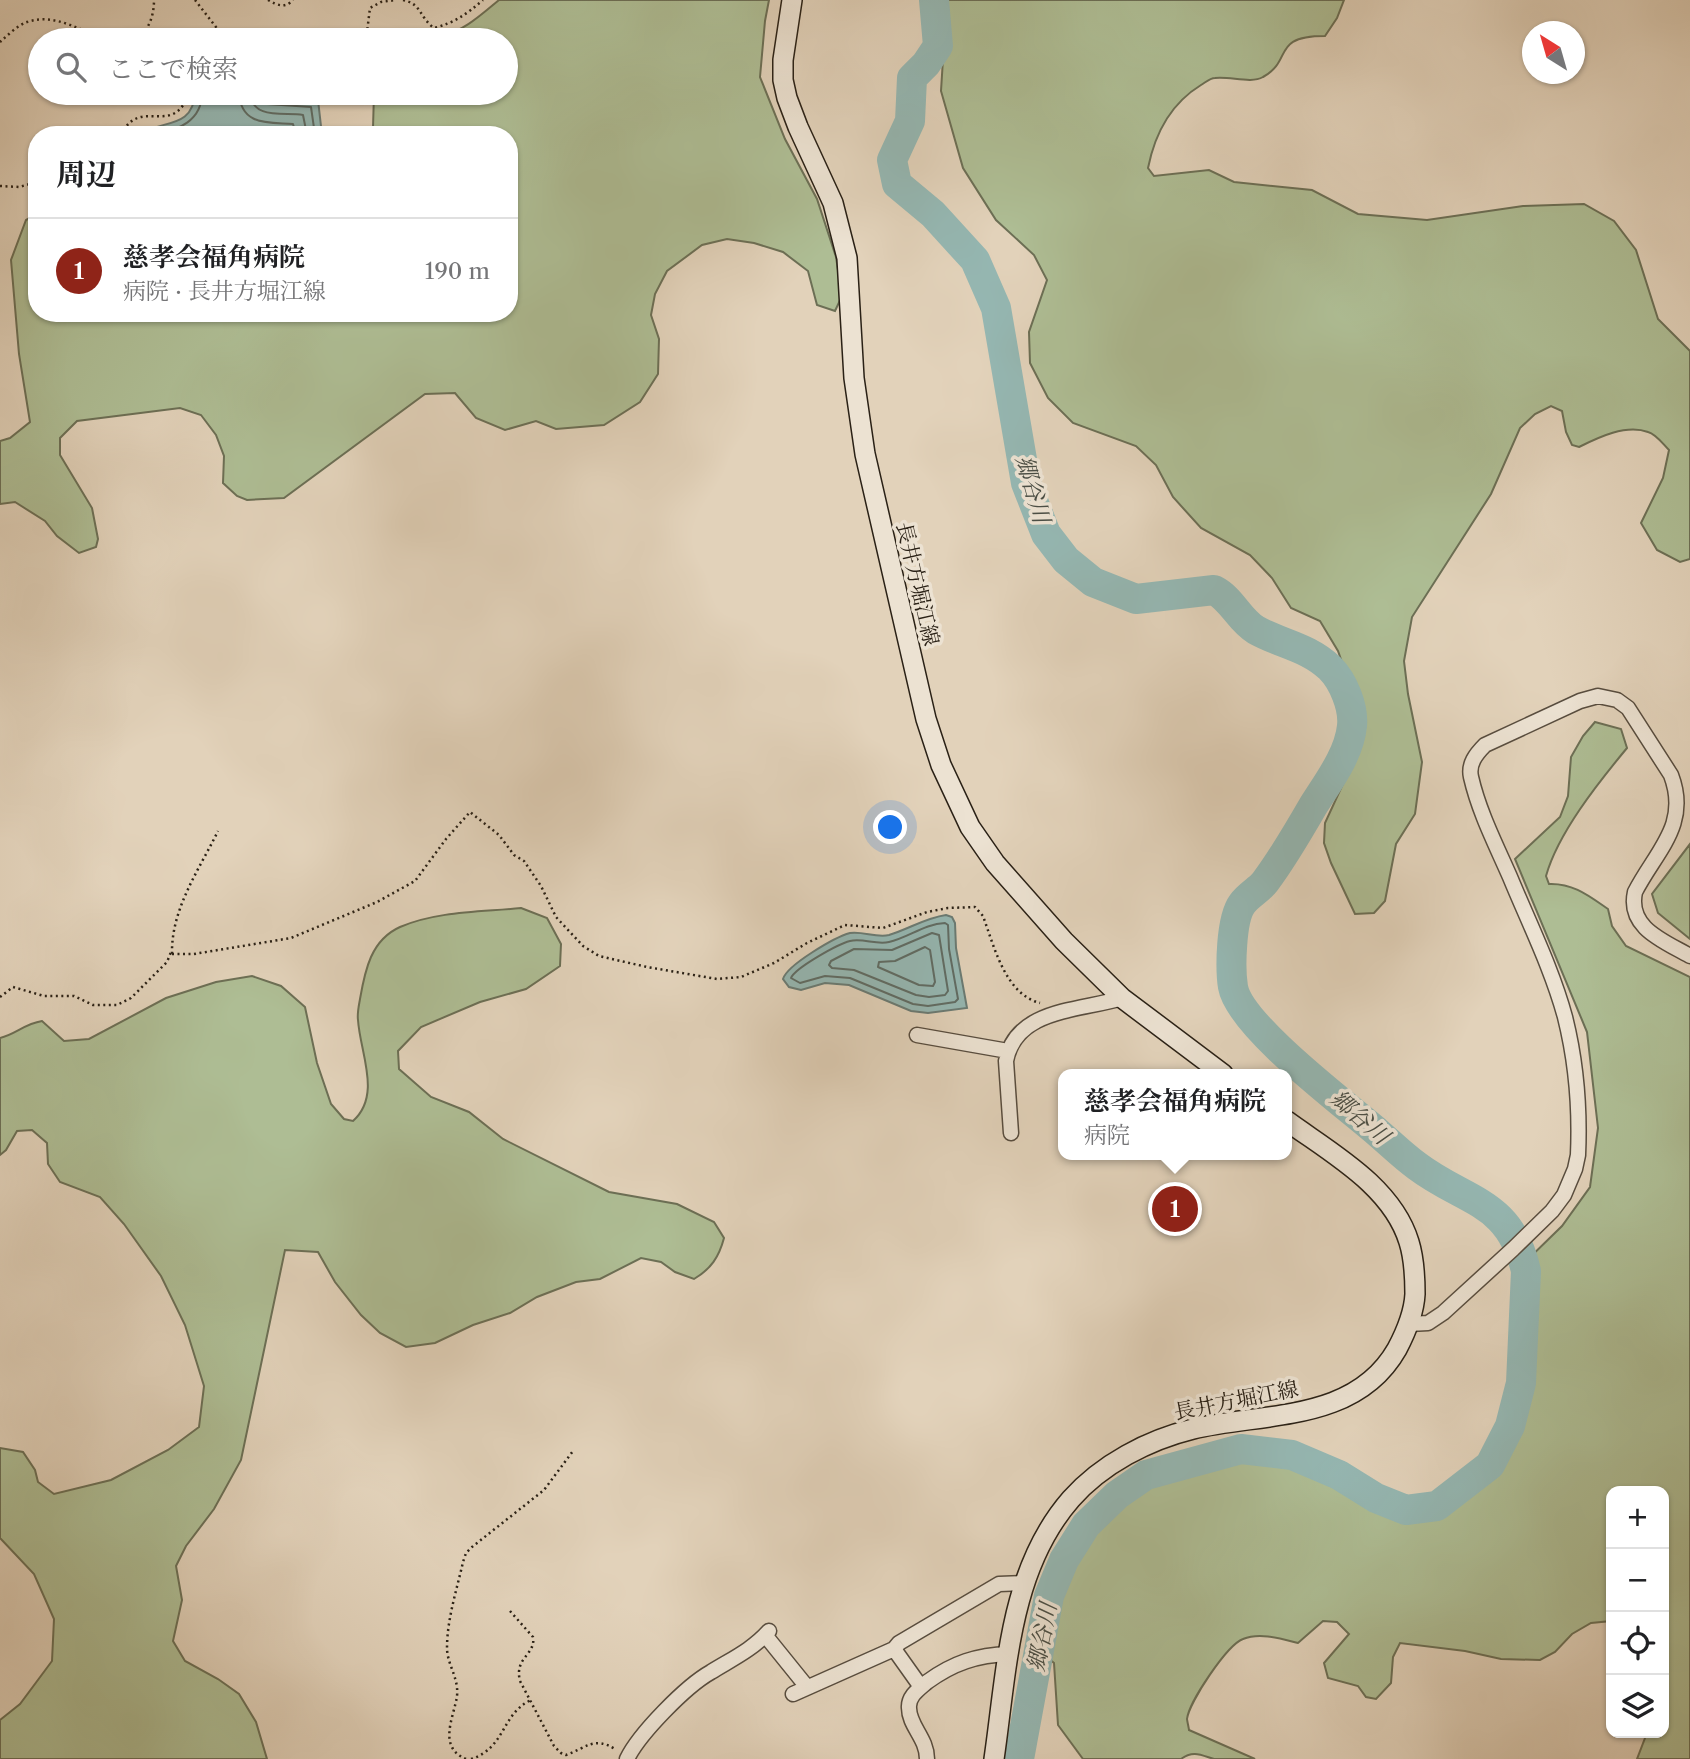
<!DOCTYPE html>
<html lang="ja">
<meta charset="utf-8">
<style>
:root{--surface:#fff;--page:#f6f6f6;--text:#202124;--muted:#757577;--line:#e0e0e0;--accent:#8f2418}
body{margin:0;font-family:"Libre Caslon Text","Noto Serif JP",serif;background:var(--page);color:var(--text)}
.controls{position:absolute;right:21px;bottom:21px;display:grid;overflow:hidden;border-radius:14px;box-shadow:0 2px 5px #0004}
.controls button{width:63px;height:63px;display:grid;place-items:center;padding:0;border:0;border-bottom:2px solid var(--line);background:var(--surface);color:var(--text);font:35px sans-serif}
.compass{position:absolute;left:1522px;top:21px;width:63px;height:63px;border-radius:50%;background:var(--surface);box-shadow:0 2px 5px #0004;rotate:323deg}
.you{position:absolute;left:891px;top:828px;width:24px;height:24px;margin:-18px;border:5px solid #fff;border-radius:50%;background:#1a73e8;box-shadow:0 0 0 10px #1a73e833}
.badge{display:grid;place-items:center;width:46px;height:46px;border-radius:50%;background:var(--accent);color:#fff;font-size:23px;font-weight:700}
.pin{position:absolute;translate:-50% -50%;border:4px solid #fff;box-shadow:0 2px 7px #0006}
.popup{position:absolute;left:1058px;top:1069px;width:234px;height:91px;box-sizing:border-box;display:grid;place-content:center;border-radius:14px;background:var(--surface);filter:drop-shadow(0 2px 5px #0005);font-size:23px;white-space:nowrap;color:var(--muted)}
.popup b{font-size:26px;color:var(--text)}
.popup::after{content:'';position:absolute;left:50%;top:100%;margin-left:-14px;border:14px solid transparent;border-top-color:var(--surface)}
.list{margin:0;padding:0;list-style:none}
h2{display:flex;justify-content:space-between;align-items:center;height:91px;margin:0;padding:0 28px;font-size:30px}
h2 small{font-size:23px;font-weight:400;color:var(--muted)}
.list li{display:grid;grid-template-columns:46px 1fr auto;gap:21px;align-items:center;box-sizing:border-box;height:105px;padding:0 28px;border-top:2px solid var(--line)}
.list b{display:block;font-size:26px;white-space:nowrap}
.list p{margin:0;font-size:23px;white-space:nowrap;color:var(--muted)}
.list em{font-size:23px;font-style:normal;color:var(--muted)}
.icon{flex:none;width:38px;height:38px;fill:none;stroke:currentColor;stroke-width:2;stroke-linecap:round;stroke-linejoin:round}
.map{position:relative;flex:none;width:1690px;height:1759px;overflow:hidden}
.search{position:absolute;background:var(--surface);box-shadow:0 2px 5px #0004;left:28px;top:28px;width:490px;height:77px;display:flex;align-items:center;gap:18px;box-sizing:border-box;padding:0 24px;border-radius:38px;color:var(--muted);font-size:26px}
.panel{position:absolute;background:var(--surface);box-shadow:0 2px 5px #0004;left:28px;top:126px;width:490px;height:196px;border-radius:28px}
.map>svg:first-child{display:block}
</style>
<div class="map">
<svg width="1690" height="1759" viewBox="0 0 1690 1759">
<rect width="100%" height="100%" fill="#e2d2ba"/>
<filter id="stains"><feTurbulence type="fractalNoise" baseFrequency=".00286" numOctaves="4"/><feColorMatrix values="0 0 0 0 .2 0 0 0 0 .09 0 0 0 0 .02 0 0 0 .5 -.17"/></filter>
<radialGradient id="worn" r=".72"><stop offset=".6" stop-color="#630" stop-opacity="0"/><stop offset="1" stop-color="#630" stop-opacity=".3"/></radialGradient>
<path fill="#aebd94" stroke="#6c6f55" stroke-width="2" d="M 499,0 L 769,0 L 765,21 L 760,77 L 785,139 L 817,199 L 836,257 L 842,296 L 835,311 L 817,305 L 808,271 L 783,252 L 754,243 L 727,239 L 702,245 L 667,271 L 655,294 L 651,315 L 659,339 L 658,374 L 640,402 L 604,425 L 556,429 L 536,421 L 505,430 L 476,418 L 455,393 L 425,394 L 284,498 L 247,500 L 237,496 L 223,483 L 224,456 L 216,435 L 201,415 L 180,408 L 77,421 L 60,438 L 60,455 L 92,508 L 98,539 L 96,547 L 79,553 L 57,536 L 45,521 L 15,502 L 0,504 L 0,441 L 10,438 L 30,422 L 19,354 L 11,260 L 26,220 L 37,214 L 37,313 L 509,313 L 509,135 L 370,135 L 373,128 L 374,93 L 506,93 L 506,40 L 407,40 C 418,34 429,37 441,36 C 463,32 482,14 499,0 Z
M 922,0 L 1344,0 L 1337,18 L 1325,36 C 1270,36 1294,60 1263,77 C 1251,84 1230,76 1215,78 C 1210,78 1206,82 1201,85 C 1170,104 1155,133 1148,168 L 1154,176 L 1209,170 L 1234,182 L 1312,190 L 1358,214 L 1427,220 L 1523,206 L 1584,204 L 1614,221 L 1636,250 L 1658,319 L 1690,351 L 1690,559 L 1680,562 L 1657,550 L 1641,523 L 1663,478 L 1669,450 C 1663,444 1656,434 1648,432 C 1626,424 1599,437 1579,447 L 1572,445 L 1566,432 L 1562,411 L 1551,406 L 1535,414 L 1520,428 L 1491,494 L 1412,617 L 1404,661 L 1408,694 L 1422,762 L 1415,814 L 1396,844 L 1385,901 L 1374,913 L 1355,914 L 1331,863 L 1324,843 L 1325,823 L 1360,747 L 1363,722 L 1338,651 L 1320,621 L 1291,608 L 1272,578 L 1250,555 L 1201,528 L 1173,497 L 1156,465 L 1136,446 L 1073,423 L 1048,398 L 1030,363 L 1029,332 L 1047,280 L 1034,255 L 996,220 L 963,168 L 941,91 L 943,59 Z
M 1595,722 L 1621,729 L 1627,748 C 1598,783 1558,833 1546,876 L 1549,884 C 1573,883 1589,896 1608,909 L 1612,926 L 1626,946 L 1690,977 L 1690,1759 L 1637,1759 L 1645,1738 L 1645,1733 L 1664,1733 L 1664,1491 L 1611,1491 L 1611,1621 L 1591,1623 L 1572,1634 L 1555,1652 L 1540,1660 L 1501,1659 L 1465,1651 L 1400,1643 L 1393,1657 L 1391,1683 L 1376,1699 L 1366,1697 L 1358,1686 L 1328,1678 L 1324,1663 L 1349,1634 L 1337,1622 L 1323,1621 L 1298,1643 C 1282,1639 1260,1632 1243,1639 C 1227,1645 1189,1702 1187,1719 C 1187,1720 1189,1729 1189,1730 L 1255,1759 C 1242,1759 1226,1759 1214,1759 C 1201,1755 1193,1750 1181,1759 L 1083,1759 L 1058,1725 L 1054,1663 L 1035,1647 L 1037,1626 L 1057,1567 L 1081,1527 L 1120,1488 L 1168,1460 L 1234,1443 L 1288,1443 L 1401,1505 L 1434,1503 L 1484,1464 L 1515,1387 L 1524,1311 L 1522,1265 L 1562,1226 L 1590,1187 L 1598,1128 L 1587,1032 L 1515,859 L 1560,817 L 1568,796 L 1571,757 L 1583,736 Z
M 1690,844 L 1690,939 L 1658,913 L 1652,894 Z
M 521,908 L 547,918 L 561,944 L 560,966 L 526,989 L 480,1002 L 421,1027 L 398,1051 L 399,1069 L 431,1097 L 469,1112 L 503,1139 L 609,1192 L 677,1204 L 714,1222 L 724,1238 C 719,1257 711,1269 694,1279 L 675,1272 L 661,1262 L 641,1258 L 600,1279 L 576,1282 L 537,1297 L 510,1313 L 473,1325 L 435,1343 L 406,1347 L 380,1333 L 361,1315 L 335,1282 L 318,1252 L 285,1250 L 241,1460 L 214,1509 L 186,1546 L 176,1566 L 182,1600 L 173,1641 L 185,1661 L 218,1679 L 239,1694 L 256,1722 L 267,1759 L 0,1759 L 0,1720 L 20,1704 L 52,1661 L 54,1619 L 34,1574 L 0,1538 L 0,1448 L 23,1452 L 35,1470 L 38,1482 L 54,1494 L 111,1480 L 168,1450 L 199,1427 L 204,1386 L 185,1325 L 161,1276 L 124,1224 L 100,1197 L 60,1182 L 48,1164 L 47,1143 L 32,1130 L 17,1131 L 6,1150 L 0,1155 L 0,1038 C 16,1034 24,1024 42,1021 L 64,1041 L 89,1039 L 166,998 L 216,982 L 252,976 L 281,986 L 305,1007 L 317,1063 L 331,1104 L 344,1119 L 353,1121 C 382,1095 360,1053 358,1020 C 357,1013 359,1005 360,999 C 365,970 371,940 400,927 C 437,911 482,912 521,908 Z"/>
<path fill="#95b7b2" stroke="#6a7b74" stroke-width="2" d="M 195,93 L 260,93 L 269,97 L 318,100 L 322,135 L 140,135 C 160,119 193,130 195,93 Z
M 946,915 L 952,917 L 955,923 L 956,948 L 967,1008 L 928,1013 L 911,1011 L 849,985 L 825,983 L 801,990 L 789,987 L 783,979 C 787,965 835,937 850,933 C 863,931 876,938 889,935 C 909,929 925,918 946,915 Z"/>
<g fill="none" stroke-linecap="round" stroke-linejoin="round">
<path stroke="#606c64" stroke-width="2" d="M 239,93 C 241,126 268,122 293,124 L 296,135
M 250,93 C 252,120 284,112 303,115 L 307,135
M 259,93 L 260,99 L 267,104 L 311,107 L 315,135
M 155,135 C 178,130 202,121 202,93
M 945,923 L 948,925 L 949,949 L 958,999 L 955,1002 L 928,1006 L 913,1004 L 850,978 L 825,976 L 800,983 L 791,978 C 795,968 838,944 850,941 C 863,938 876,945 889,942 C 908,938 924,924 945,923 Z
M 932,933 L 939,935 L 948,991 L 945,995 L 929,997 L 916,995 L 854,970 L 832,968 L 829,965 L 831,961 L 854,949 L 892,950 Z
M 925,947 L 930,950 L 935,982 L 933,986 L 919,985 L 878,967 L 879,962 L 895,961 Z"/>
<path stroke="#95b7b2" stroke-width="30" d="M 934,0 L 938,46 L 926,64 L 912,78 L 910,121 L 892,160 L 897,184 L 933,214 L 975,260 L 996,308 L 1026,483 L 1046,534 L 1066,560 L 1093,582 L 1136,599 L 1214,590 C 1232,599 1239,620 1256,630 C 1281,644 1308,647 1330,668 C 1343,681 1354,707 1352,726 C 1349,755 1328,782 1313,806 C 1298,832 1283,858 1265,882 C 1259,890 1248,895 1242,904 C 1231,919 1230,968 1233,987 C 1240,1026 1345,1104 1377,1132 C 1390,1143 1403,1156 1417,1166 C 1466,1203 1510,1200 1526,1271 L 1521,1383 L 1510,1426 L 1490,1465 L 1437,1506 L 1406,1510 L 1376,1498 L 1339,1475 L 1292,1455 L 1241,1449 L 1146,1475 L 1117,1495 L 1086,1525 L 1064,1560 L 1049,1596 L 1019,1759"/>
<defs>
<path id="street" d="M 917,1035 L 1008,1051
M 1011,1133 L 1006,1061 C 1016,1008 1081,1011 1122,998
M 1409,1324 L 1428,1323 L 1443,1313 L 1513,1249 L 1552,1211 L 1564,1195 L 1575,1169 L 1578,1155 C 1580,1110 1576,1061 1565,1017 C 1552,969 1529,923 1510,877 C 1496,845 1479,812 1471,777 C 1468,764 1476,754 1485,745 L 1580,701 L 1598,696 L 1617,700 L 1628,708 L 1671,775 C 1690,825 1656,851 1635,892 C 1627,928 1664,941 1690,956
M 765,1635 L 807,1687
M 894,1649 L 899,1643 L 999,1584 L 1024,1583
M 793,1694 L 894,1649 L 921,1687
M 627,1759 C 639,1734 686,1686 711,1672 C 732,1659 752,1650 769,1631
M 927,1759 C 927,1738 909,1726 909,1708 C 908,1696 919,1689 927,1682 C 953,1663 977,1655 1009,1654"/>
<path id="secondary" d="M 792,0 L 783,60 L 783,80 L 787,98 L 798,127 L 833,203 L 847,258 L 854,378 L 865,454 L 926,719 L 941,765 L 970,827 L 995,863 L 1064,941 L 1122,998 L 1223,1074
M 994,1759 C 1007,1670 1009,1570 1071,1499 C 1102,1464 1148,1440 1193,1429 C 1264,1412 1355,1423 1397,1349 C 1406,1332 1414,1314 1415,1294 C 1415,1277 1414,1258 1409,1242 C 1392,1186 1331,1153 1287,1121"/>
</defs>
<use href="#street" stroke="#584d3f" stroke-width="17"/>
<use href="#secondary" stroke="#2a2116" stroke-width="22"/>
<path stroke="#2a2116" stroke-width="2.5" stroke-dasharray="2 3.5" stroke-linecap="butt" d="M 195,0 L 226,40
M 268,0 C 277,5 285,9 293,0
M 403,0 C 422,4 419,17 434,28 C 454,23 467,14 483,0
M 132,40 C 148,34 154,17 154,0
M 366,40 L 370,8 L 381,2 L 396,0
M 0,42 C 8,35 18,25 27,22 C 57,12 82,33 109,40
M 121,135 C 140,95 173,139 189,93
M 0,186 L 19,187 L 37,182
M 172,954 L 194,954 L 291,938 L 377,902 L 415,881 L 446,839 L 470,812 L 499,835 L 514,855 L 524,861 L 541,886 L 556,917 L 583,946 L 599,956 L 647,967 L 717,979 L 741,977 L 774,963 L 807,943 L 845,925 L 883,928 L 927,912 L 948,908 L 975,907 L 983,916 C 994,946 1005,994 1040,1003
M 0,997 L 13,987 L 44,996 L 74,996 L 93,1005 L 117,1005 L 131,998 L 167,962 L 171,952 L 172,954 C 171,909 199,870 218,831
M 510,1611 L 533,1637 C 536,1655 514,1657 520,1681 L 554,1746 L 561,1753 L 566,1755 C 586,1748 594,1736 615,1749
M 466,1759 C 437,1747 454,1717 457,1696 C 459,1678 447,1664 447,1648 C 447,1619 457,1589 463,1562 L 466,1553 L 472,1547 L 544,1490 L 573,1451
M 471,1759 C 506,1748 501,1714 531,1700"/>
<use href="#street" stroke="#ece2d2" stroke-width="14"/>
<use href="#secondary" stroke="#ece2d2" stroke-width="19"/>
</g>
<g text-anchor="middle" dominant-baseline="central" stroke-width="7" stroke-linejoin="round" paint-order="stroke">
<g font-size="21" fill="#2a2116" stroke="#ece2d2">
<text transform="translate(918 584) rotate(77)">長井方堀江線</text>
<text transform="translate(1236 1400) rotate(-11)">長井方堀江線</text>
</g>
<g font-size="23" font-style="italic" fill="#4a4e45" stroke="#ece2d2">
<text transform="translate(1033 489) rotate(74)">郷谷川</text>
<text transform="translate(1360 1117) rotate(41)">郷谷川</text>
<text transform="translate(1042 1637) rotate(-79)">郷谷川</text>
</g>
</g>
<rect width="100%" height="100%" filter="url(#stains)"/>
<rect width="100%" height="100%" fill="url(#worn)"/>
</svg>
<div class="controls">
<button>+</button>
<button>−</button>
<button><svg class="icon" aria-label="locate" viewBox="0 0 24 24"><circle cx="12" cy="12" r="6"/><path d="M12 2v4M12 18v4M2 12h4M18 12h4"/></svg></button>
<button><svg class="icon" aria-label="layers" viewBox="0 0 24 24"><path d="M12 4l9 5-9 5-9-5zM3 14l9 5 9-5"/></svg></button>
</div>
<svg class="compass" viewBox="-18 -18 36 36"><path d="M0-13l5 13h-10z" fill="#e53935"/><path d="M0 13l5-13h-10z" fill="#757577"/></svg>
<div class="you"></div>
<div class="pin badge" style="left:1175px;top:1209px">1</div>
<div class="popup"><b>慈孝会福角病院</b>病院</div>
<div class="search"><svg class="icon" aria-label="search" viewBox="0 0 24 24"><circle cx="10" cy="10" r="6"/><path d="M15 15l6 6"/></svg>ここで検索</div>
<section class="panel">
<h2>周辺<small></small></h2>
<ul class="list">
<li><span class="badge">1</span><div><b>慈孝会福角病院</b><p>病院 · 長井方堀江線</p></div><em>190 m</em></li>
</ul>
</section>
</div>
